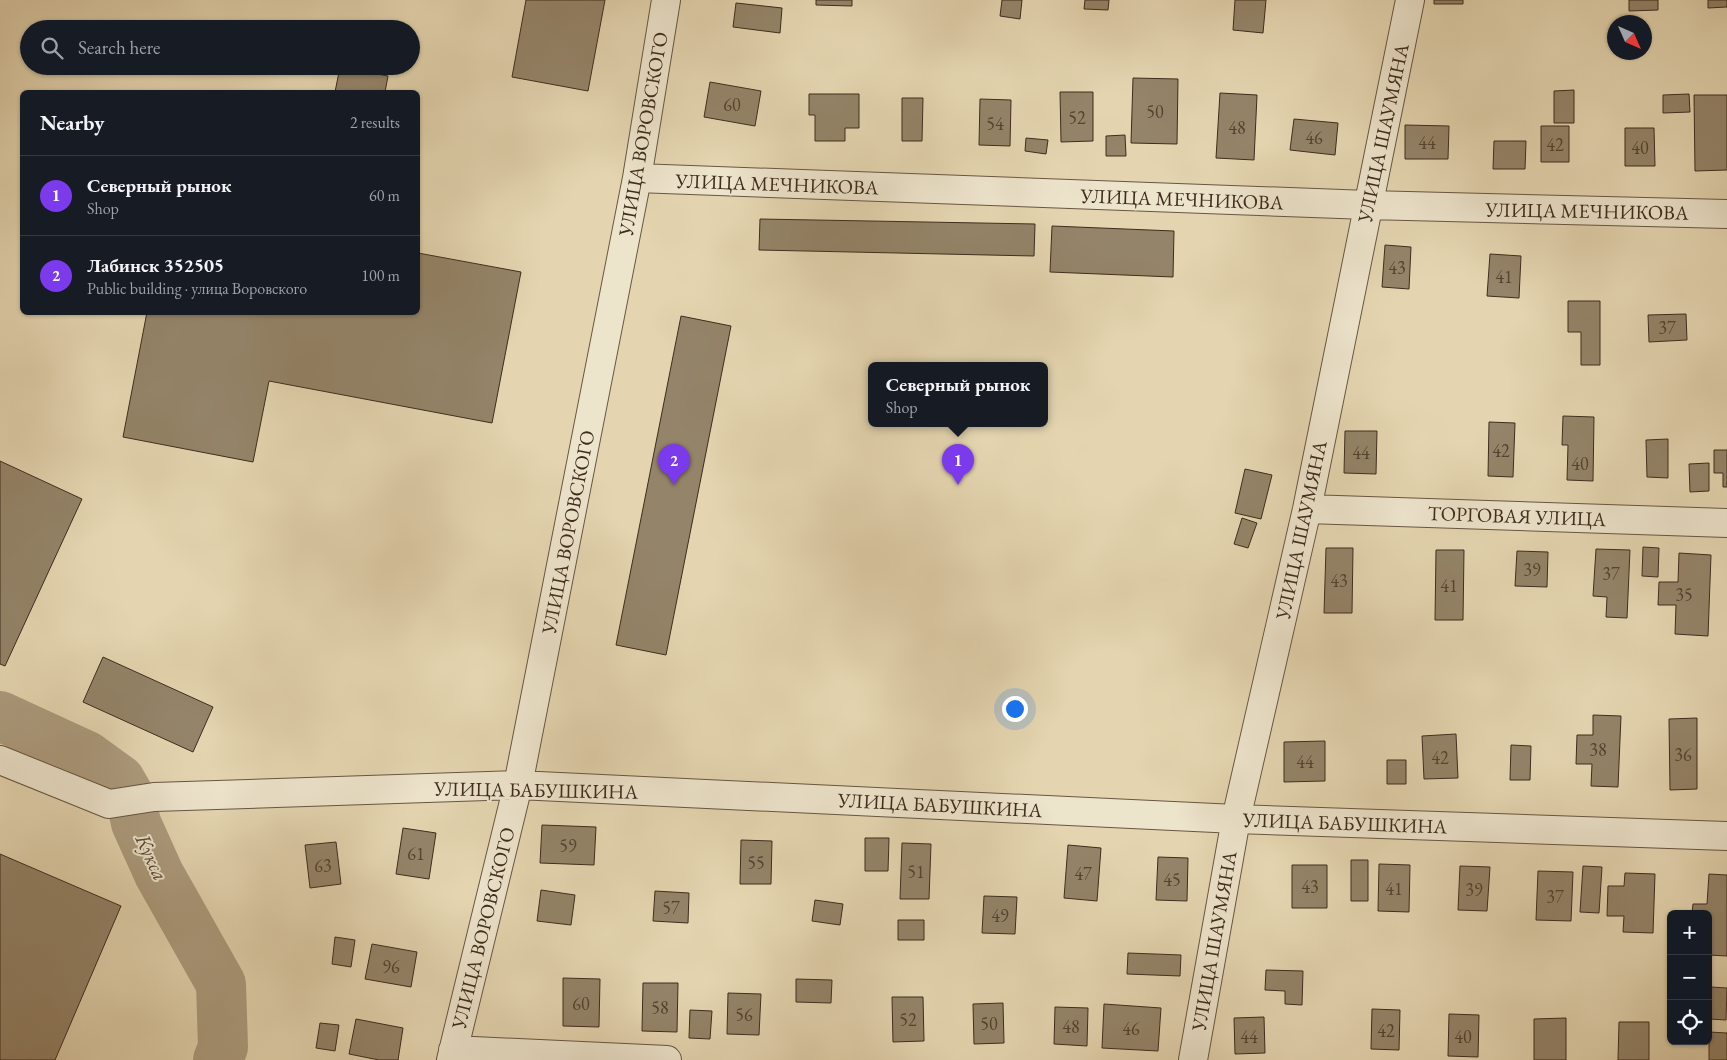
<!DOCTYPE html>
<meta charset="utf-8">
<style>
:root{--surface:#171b24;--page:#242831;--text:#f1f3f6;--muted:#9ea1a6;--line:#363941;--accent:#7c3aed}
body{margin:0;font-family:"EB Garamond",serif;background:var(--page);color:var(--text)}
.controls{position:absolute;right:15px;bottom:15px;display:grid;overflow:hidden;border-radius:8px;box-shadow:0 1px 4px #0004}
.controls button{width:45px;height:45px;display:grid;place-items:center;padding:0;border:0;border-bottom:1px solid var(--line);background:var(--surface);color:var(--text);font:25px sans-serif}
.compass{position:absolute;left:1607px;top:15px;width:45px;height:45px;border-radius:50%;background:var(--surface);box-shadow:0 1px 4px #0004;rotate:135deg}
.you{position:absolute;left:1014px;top:708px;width:18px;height:18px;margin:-12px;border:4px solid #fff;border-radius:50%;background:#1a73e8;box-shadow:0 0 0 8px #1a73e833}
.badge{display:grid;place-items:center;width:32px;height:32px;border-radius:50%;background:var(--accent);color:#fff;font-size:16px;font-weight:700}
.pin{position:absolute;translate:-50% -41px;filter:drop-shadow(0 1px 2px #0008)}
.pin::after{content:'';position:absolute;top:26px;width:18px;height:15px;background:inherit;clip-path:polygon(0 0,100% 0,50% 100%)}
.popup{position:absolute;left:868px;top:362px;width:180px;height:65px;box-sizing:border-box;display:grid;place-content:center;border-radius:8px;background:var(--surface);filter:drop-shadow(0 1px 4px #0005);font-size:16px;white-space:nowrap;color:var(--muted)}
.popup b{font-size:19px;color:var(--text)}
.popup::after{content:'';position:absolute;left:50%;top:100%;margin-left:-10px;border:10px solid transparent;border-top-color:var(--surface)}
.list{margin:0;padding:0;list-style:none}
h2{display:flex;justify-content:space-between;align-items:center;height:65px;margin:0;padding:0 20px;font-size:21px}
h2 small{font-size:16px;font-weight:400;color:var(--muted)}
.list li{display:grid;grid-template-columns:32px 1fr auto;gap:15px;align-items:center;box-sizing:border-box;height:80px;padding:0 20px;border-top:1px solid var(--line)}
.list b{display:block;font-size:19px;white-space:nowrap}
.list p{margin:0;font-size:16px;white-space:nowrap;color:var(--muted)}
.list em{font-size:16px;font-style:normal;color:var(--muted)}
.icon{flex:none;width:28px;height:28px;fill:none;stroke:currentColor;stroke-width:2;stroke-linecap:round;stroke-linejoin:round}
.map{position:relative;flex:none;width:1727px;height:1060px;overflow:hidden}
.search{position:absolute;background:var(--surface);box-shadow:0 1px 4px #0004;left:20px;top:20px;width:400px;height:55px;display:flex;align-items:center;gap:12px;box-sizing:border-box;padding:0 18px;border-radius:28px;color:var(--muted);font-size:19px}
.panel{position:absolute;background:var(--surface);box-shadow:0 1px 4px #0004;left:20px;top:90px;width:400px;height:225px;border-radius:8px}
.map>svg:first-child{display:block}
</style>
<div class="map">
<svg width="1727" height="1060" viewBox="0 0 1727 1060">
<rect width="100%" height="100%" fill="#e4d5b0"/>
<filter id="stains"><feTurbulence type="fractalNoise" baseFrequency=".004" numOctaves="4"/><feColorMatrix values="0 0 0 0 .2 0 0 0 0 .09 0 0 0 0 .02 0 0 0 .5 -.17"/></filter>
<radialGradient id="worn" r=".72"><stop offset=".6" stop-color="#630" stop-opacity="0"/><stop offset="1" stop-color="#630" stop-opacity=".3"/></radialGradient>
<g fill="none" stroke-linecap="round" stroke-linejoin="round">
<path stroke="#ac9c7e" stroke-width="50" d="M 0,716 L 87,756 L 120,780 L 131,799 L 136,823 L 159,874 L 221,984 L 223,1047 L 218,1060"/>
</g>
<path fill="#948469" stroke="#3e2c1d" d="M 526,0 L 605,0 L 588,91 L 512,77 Z
M 816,0 L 852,0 L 852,6 L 816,5 Z
M 1002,0 L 1022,0 L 1020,19 L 1000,16 Z
M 1085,0 L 1109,0 L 1108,10 L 1084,9 Z
M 1235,0 L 1266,0 L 1263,33 L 1233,30 Z
M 1434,0 L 1463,0 L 1463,4 L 1434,4 Z
M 1629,0 L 1658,0 L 1658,10 L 1629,11 Z
M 1708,0 L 1727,0 L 1727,7 L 1708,8 Z
M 736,3 L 782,8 L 780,33 L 733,27 Z
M 340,67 L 388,76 L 385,92 L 335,92 Z
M 1133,78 L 1178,79 L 1177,144 L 1131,143 Z
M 710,82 L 761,91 L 755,126 L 704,117 Z
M 1574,90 L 1574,123 L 1554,123 L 1554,91 Z
M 1060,92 L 1093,92 L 1093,141 L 1061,142 Z
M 1220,93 L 1257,95 L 1254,160 L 1216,158 Z
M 809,94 L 859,94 L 859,128 L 845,128 L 845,141 L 815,141 L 815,115 L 809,115 Z
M 1689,94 L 1690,112 L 1663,113 L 1663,95 Z
M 1694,95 L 1727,95 L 1727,170 L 1695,171 Z
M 902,98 L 923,98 L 922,141 L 902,141 Z
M 980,99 L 1011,100 L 1010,146 L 979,145 Z
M 1294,119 L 1338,123 L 1335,155 L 1290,150 Z
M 1405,125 L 1449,126 L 1448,159 L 1405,159 Z
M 1541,126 L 1569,126 L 1569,162 L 1541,162 Z
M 1625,128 L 1654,128 L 1655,166 L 1625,166 Z
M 1125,135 L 1126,156 L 1106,156 L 1106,136 Z
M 1026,138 L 1048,140 L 1046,154 L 1025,151 Z
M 1494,141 L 1526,141 L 1525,169 L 1493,169 Z
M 760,219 L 1035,224 L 1034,256 L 759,250 Z
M 1052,226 L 1174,231 L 1173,277 L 1050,272 Z
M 1385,245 L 1411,247 L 1409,289 L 1382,287 Z
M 418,253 L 521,272 L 492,423 L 269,381 L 253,462 L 123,437 L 147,312 L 418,312 Z
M 1490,254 L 1521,256 L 1519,298 L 1487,296 Z
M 1568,301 L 1600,301 L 1600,365 L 1581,365 L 1581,332 L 1568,332 Z
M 1686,314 L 1687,340 L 1649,342 L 1648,315 Z
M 681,316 L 731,326 L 666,655 L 616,645 Z
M 1563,416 L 1594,417 L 1593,481 L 1567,480 L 1568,445 L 1562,445 Z
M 1489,422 L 1515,423 L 1513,477 L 1488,476 Z
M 1345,431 L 1377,431 L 1376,474 L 1344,473 Z
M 1668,439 L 1668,478 L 1647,477 L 1646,440 Z
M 1714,450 L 1727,450 L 1727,487 L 1723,487 L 1723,473 L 1714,473 Z
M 0,461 L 82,499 L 5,666 L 0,664 Z
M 1709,463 L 1709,491 L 1690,492 L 1689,464 Z
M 1245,469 L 1272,475 L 1261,519 L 1235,513 Z
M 1242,518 L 1257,523 L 1248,548 L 1234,544 Z
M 1643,547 L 1659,548 L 1658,577 L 1642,576 Z
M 1326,548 L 1353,548 L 1352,613 L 1324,613 Z
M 1596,549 L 1630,550 L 1627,618 L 1606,617 L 1607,597 L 1593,596 Z
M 1436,550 L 1464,550 L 1463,620 L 1435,620 Z
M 1517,551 L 1548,552 L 1547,587 L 1515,586 Z
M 1679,553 L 1711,555 L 1708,636 L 1675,634 L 1676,605 L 1658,605 L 1659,582 L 1678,582 Z
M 103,657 L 213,707 L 193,752 L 83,702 Z
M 1593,715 L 1621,716 L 1618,787 L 1591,786 L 1592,764 L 1576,764 L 1577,735 L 1593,735 Z
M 1697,718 L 1697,789 L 1670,790 L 1669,719 Z
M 1456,734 L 1458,778 L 1424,779 L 1422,736 Z
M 1325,741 L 1325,781 L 1284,782 L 1284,742 Z
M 1511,745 L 1531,746 L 1530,780 L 1510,780 Z
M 1387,760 L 1406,760 L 1406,784 L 1387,784 Z
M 542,825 L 596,827 L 594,865 L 540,863 Z
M 403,828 L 436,833 L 429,879 L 396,874 Z
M 865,838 L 889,838 L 888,871 L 865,871 Z
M 741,840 L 772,841 L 771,884 L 740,884 Z
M 336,842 L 341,884 L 310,888 L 305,845 Z
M 902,843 L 931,844 L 929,899 L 900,899 Z
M 1068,845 L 1101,848 L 1097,901 L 1064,898 Z
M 0,854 L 121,906 L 55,1060 L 0,1060 Z
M 1158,857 L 1188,858 L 1187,901 L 1156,900 Z
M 1351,860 L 1368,860 L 1368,901 L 1351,901 Z
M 1379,864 L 1410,865 L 1409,912 L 1378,911 Z
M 1292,865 L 1327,865 L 1327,908 L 1292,908 Z
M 1460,866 L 1490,867 L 1487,911 L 1458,910 Z
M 1583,866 L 1602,867 L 1599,913 L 1580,912 Z
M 1538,871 L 1573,872 L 1571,921 L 1536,920 Z
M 1625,873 L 1655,874 L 1653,933 L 1623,932 L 1624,916 L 1607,916 L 1608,886 L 1624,886 Z
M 1709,874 L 1727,875 L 1727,956 L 1708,955 L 1708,914 L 1692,914 L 1693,904 L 1707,904 Z
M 541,890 L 575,895 L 571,925 L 537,921 Z
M 655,891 L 689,893 L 688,923 L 653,921 Z
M 984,896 L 1017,897 L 1015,934 L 982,933 Z
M 815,900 L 843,904 L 840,925 L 812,921 Z
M 898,920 L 924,920 L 924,940 L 898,940 Z
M 335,937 L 355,940 L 351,967 L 332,964 Z
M 372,944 L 417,952 L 411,987 L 365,979 Z
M 1128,953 L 1181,955 L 1180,976 L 1127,974 Z
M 1266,970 L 1303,971 L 1302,1005 L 1285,1004 L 1285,991 L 1265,990 Z
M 563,978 L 600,979 L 599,1027 L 563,1026 Z
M 796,979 L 832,980 L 831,1003 L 796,1002 Z
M 643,983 L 678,983 L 677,1032 L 642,1031 Z
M 1711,987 L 1727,988 L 1726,1020 L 1709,1019 Z
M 728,993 L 761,994 L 759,1035 L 727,1034 Z
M 892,997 L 923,997 L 924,1041 L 893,1042 Z
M 1003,1003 L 1004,1043 L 974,1044 L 973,1004 Z
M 1104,1004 L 1161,1008 L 1158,1051 L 1102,1048 Z
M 1055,1007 L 1088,1008 L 1087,1046 L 1054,1044 Z
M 1372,1009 L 1400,1010 L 1399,1050 L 1371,1049 Z
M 690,1010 L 712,1011 L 710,1039 L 689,1038 Z
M 1449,1014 L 1479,1015 L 1478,1057 L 1448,1056 Z
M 1264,1017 L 1265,1053 L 1235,1054 L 1234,1018 Z
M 1566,1018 L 1566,1060 L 1534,1060 L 1534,1019 Z
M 356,1019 L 403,1028 L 398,1060 L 379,1060 L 349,1054 Z
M 1619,1022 L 1649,1022 L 1649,1060 L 1618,1060 Z
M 320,1023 L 339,1025 L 335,1051 L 316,1048 Z
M 1709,1032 L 1727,1033 L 1727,1060 L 1709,1060 Z"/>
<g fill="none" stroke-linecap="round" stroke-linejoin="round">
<defs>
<path id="minor" d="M 637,178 L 1368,205 L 1727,214
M 1307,509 L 1727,523
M 0,760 L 109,804 L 154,797 L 518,785 L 1236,819 L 1727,836
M 453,1050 L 667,1060
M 451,1060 L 518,785 L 637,178 L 666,0
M 1193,1060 L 1236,819 L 1307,509 L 1410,0"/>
</defs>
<use href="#minor" stroke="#685642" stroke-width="30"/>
<use href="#minor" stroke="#ede4cc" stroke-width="28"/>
</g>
<g text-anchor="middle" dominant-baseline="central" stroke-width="4" stroke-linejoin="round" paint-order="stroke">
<g font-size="18" fill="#544230">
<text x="732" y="104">60</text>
<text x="1155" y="111">50</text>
<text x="1077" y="117">52</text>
<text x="995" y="123">54</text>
<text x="1237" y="127">48</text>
<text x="1314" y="137">46</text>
<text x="1427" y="142">44</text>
<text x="1555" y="144">42</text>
<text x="1640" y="147">40</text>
<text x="1397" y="267">43</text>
<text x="1504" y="276">41</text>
<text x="1667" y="327">37</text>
<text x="1501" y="450">42</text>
<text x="1361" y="452">44</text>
<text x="1580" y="463">40</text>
<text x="1532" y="569">39</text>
<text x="1611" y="573">37</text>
<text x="1339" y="580">43</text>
<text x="1449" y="585">41</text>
<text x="1684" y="594">35</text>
<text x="1598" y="749">38</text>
<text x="1683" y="754">36</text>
<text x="1440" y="757">42</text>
<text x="1305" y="761">44</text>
<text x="568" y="845">59</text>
<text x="416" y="853">61</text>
<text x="756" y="862">55</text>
<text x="323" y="865">63</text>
<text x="916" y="871">51</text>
<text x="1083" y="873">47</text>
<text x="1172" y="879">45</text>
<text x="1310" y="886">43</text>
<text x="1394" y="888">41</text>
<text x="1474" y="889">39</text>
<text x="1555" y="896">37</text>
<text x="671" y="907">57</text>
<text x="1000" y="915">49</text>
<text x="391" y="966">96</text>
<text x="581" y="1003">60</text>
<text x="660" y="1007">58</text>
<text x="744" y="1014">56</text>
<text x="908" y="1019">52</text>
<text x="989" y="1023">50</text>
<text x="1071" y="1026">48</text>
<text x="1131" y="1028">46</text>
<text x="1386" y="1030">42</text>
<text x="1249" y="1036">44</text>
<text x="1463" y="1036">40</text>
</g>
<g font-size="20" fill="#3e2c1d" stroke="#ede4cc">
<text transform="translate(1383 133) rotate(-78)">УЛИЦА ШАУМЯНА</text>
<text transform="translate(643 134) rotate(-80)">УЛИЦА ВОРОВСКОГО</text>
<text transform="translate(777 184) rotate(2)">УЛИЦА МЕЧНИКОВА</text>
<text transform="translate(1182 199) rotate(2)">УЛИЦА МЕЧНИКОВА</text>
<text transform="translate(1587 211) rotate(1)">УЛИЦА МЕЧНИКОВА</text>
<text transform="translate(1517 516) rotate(2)">ТОРГОВАЯ УЛИЦА</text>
<text transform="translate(1301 530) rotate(-78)">УЛИЦА ШАУМЯНА</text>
<text transform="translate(568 532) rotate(-79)">УЛИЦА ВОРОВСКОГО</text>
<text transform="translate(536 790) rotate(1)">УЛИЦА БАБУШКИНА</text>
<text transform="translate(940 805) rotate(3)">УЛИЦА БАБУШКИНА</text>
<text transform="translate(1345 823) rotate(2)">УЛИЦА БАБУШКИНА</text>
<text transform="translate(483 928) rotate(-76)">УЛИЦА ВОРОВСКОГО</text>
<text transform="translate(1214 941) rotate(-80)">УЛИЦА ШАУМЯНА</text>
</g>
<g font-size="21" font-style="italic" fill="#5a4835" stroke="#ede4cc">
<text transform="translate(152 857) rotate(65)">Кукса</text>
</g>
</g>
<rect width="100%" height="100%" filter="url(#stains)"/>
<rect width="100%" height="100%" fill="url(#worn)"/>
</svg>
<div class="controls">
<button>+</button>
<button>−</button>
<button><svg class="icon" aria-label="locate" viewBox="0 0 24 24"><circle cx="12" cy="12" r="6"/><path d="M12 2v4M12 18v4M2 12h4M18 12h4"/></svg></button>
</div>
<svg class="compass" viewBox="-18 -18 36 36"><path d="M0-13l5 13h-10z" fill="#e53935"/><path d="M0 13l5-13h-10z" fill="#9ea1a6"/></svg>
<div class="you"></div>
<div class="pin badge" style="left:958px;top:485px">1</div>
<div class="popup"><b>Северный рынок</b>Shop</div>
<div class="pin badge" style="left:674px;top:485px">2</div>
<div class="search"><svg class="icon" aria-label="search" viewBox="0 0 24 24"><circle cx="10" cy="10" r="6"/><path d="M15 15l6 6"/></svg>Search here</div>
<section class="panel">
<h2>Nearby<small>2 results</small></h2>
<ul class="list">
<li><span class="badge">1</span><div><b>Северный рынок</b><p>Shop</p></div><em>60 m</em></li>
<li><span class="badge">2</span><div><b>Лабинск 352505</b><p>Public building · улица Воровского</p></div><em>100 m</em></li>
</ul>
</section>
</div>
